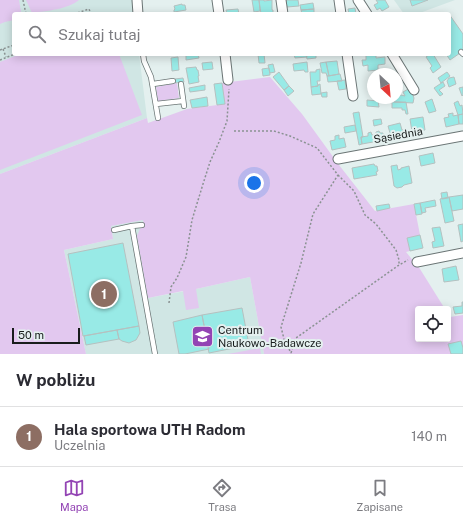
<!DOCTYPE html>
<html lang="pl">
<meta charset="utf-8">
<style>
:root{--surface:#fff;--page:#f2f2f3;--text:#2b2b33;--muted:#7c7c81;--line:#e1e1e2;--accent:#9344b4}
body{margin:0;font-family:"Public Sans",sans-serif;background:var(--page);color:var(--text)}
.controls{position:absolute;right:12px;bottom:12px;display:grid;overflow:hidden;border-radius:4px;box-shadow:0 2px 10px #0003}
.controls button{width:36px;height:36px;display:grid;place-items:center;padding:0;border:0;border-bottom:1px solid var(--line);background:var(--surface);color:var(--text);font:20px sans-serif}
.compass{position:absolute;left:367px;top:68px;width:36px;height:36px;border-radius:50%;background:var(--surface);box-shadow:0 2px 10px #0003;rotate:154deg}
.scale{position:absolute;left:12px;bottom:10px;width:68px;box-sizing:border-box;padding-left:4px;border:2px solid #191d1d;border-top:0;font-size:11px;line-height:14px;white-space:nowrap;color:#191d1d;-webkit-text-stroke:3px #e4f0ef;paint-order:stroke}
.you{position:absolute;left:254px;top:183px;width:14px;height:14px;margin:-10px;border:3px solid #fff;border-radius:50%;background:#1a73e8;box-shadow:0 0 0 6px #1a73e833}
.badge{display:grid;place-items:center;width:26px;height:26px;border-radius:50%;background:var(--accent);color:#fff;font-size:13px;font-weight:700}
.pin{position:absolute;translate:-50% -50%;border:2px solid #fff;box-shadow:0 1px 4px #0006}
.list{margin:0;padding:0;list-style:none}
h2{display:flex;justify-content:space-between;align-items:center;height:52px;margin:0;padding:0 16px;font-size:17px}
h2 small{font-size:13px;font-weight:400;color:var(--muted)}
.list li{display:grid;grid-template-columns:26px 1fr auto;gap:12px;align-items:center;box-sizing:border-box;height:60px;padding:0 16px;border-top:1px solid var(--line)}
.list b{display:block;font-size:15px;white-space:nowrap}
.list p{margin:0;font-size:13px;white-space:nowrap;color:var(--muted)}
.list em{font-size:13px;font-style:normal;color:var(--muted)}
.icon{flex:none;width:22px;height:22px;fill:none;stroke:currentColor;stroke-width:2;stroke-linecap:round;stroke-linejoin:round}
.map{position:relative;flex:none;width:463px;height:354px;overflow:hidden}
.search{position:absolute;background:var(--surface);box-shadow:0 2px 10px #0003;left:12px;right:12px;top:12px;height:44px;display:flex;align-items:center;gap:10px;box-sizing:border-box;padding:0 14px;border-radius:4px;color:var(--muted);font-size:15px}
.sheet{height:112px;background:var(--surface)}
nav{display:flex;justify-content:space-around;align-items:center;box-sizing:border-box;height:56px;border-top:1px solid var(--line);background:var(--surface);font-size:11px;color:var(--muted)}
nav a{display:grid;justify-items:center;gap:2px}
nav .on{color:var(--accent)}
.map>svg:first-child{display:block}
</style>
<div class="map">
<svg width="463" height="354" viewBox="0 0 463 354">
<rect width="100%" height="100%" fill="#e4f0ef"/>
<path fill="#d0e6e4" d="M 0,0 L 133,0 L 134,14 L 14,14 L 14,54 L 139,54 L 147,118 L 0,174 Z
M 394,0 L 455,0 L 417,14 L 404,14 Z
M 143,220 L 144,225 L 137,236 L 148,298 L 196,289 L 250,277 L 264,354 L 86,354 L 64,250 L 113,239 L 111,226 Z"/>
<path fill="#e2c8ef" d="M 0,0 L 19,0 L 21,12 L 20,14 L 14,14 L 14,20 L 5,22 L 0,24 Z
M 26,0 L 79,0 C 69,9 46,11 32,13 Z
M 20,54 L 119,54 L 142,115 L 0,170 L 0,62 Z
M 270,77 L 302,114 L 339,165 L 375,211 L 414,204 L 420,235 L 407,238 L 410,251 L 406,252 L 420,269 L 445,309 L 418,309 L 418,339 L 448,339 L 448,313 L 450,317 L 463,315 L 463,354 L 264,354 L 250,277 L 196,289 L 199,308 L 186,310 L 183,291 L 148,298 L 137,236 L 140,229 L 144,225 L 143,220 L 111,226 L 113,239 L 64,250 L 86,354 L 0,354 L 0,174 L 147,118 L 148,123 L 187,109 L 225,104 L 222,83 Z
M 177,83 L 179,98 L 158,101 L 156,87 Z
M 260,348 L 261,354 L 228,354 Z"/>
<path fill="#98eae6" stroke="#b5c1c0" d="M 252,0 L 259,0 L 260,11 L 254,12 Z
M 259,0 L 264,0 L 264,1 L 272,0 L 272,10 L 273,10 L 273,14 L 261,14 Z
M 286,0 L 298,0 L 299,6 L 287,7 Z
M 376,0 L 385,0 L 389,7 L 382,11 L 380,8 L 377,10 L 374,5 L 378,3 Z
M 410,0 L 428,0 L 412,6 Z
M 313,3 L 314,9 L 301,10 L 300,5 Z
M 182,4 L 182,5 L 185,5 L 186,10 L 174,12 L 174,10 L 175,9 L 174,6 Z
M 355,8 L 356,14 L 349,14 L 348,9 Z
M 238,9 L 239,14 L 227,14 L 226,10 Z
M 314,9 L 314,14 L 302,14 L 301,10 Z
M 449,14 L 463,34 L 463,51 L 450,60 L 446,54 L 449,54 Z
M 186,54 L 198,54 L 199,58 L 186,60 Z
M 258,54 L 264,54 L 265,63 L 259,63 Z
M 294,54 L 306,54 L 307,57 L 295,58 Z
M 306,54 L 316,54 L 316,58 L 307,59 Z
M 430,54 L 433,54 L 441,67 L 433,73 L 430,68 L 432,66 L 426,57 Z
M 366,55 L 376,55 L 376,58 L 385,57 L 385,64 L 378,65 L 378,70 L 368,71 L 368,65 L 363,66 L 362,60 L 366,60 Z
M 178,57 L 179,70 L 172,71 L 171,58 Z
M 337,61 L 339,74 L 329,76 L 326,62 Z
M 212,62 L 213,69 L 203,70 L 202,63 Z
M 307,62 L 308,72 L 305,72 L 304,70 L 294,71 L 293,64 Z
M 326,62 L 329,76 L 327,76 L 326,73 L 322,73 L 320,63 Z
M 273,64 L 275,72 L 270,73 L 268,65 Z
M 196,67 L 197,70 L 198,70 L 199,76 L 198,76 L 199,82 L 189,84 L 186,68 Z
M 269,68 L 270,75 L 263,76 L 262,69 Z
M 320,69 L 320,81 L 317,81 L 318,86 L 311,87 L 310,72 L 316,72 L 316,70 Z
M 279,72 L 289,86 L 284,90 L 273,77 Z
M 447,72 L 450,76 L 441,83 L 438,78 Z
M 340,74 L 342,81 L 328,82 L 327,76 Z
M 454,77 L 456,84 L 449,87 L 447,81 L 449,78 Z
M 183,78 L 184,82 L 175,83 L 175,79 Z
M 397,79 L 402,88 L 397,91 Z
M 345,80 L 346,89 L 339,90 L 337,81 Z
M 443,82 L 445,86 L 439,90 L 443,94 L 440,96 L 434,88 Z
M 222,83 L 225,104 L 217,105 L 214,84 Z
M 320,84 L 321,94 L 312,95 L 311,87 L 318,86 L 318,85 Z
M 205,85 L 205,90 L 190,92 L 189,88 Z
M 289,86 L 294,91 L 288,96 L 284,90 Z
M 463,87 L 463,95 L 462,96 L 459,88 Z
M 410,88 L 414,98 L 413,103 L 394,102 L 394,98 L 397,98 L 397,96 L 401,95 L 405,96 L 403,92 Z
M 327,92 L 327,97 L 322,97 L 321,93 Z
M 207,97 L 208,106 L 192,108 L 190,100 Z
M 432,99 L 436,111 L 429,113 L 425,102 Z
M 367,100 L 378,101 L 379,107 L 367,106 Z
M 458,101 L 460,106 L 462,105 L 463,114 L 458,115 L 454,103 Z
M 392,102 L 406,102 L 408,114 L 406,114 L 405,110 L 402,110 L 402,108 L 392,108 Z
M 359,112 L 363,137 L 361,137 L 362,144 L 359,145 L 353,113 Z
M 453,113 L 453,116 L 458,115 L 459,124 L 446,127 L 444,118 L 449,117 L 448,114 Z
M 463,114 L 463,124 L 459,124 L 458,115 Z
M 423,117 L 425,130 L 412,132 L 410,119 Z
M 381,119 L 382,124 L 374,126 L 373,120 Z
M 400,123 L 402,130 L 404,130 L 406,136 L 392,140 L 388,126 Z
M 355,125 L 356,131 L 345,133 L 344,127 Z
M 379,131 L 380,133 L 383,133 L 384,140 L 362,144 L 361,137 L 368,136 L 368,133 L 371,132 L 372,135 L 376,134 L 376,132 Z
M 339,135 L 339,139 L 344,138 L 346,147 L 332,150 L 330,141 L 335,140 L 335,136 Z
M 433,153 L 435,163 L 421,166 L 419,156 Z
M 374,164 L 375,166 L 377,166 L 378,171 L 376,172 L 377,175 L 354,179 L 352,168 Z
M 397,165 L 398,170 L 401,169 L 401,168 L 409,166 L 412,183 L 404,185 L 402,187 L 397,188 L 394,186 L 391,166 Z
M 447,192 L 448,198 L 442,199 L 441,193 Z
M 463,195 L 463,209 L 452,211 L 449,197 Z
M 449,197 L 454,221 L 445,223 L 440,199 Z
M 435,200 L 436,206 L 425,208 L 426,212 L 422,213 L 420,203 Z
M 420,203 L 422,214 L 416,215 L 414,204 Z
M 389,204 L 390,208 L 377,211 L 376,206 Z
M 463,224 L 463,241 L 461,242 L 458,225 Z
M 440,227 L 444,246 L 433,248 L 432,242 L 435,241 L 432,228 Z
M 420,235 L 423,248 L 410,251 L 407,238 Z
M 123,243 L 139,326 L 83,336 L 68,254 Z
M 456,266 L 459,280 L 444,282 L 442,269 Z
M 462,302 L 463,302 L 463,313 L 455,314 L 453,307 L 462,306 Z
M 242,308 L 249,345 L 209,353 L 202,315 Z
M 202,315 L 209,349 L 185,354 L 179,354 L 173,322 Z
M 139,326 L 140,333 L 136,340 L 129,343 L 122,341 L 119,339 L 117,330 Z
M 117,330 L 119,339 L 86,345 L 84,336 Z
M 461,341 L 463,348 L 463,354 L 451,354 L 448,344 Z"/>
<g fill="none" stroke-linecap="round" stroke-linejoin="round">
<defs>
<path id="service" d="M 461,52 L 463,54
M 143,54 L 144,61 L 151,77 L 158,118
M 153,84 L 173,81
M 181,84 L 184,106
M 156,104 L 183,101
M 142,225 L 132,226 L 155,354
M 114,230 L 132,226"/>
<path id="minor" d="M 137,0 L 138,14
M 217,0 L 219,14
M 281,0 L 283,14
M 339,0 L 341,14
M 358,0 L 367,14
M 225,54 L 228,80
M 347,54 L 353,96
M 392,54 L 414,90
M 338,159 L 463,136
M 417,262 L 463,253"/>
</defs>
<use href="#service" stroke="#6b7575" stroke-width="6"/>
<use href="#minor" stroke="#6b7575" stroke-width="11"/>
<path stroke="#8a9292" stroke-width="1.5" stroke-dasharray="2 2" stroke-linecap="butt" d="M 23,0 L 26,14
M 74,14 L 89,9 L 91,14
M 3,49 L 6,57
M 0,50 L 14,45
M 0,60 L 15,54
M 234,131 L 274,131 L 290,136 L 317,148 L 338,175 L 313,214 L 301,263 L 281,327 L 284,339 L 291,353
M 338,175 L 354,191 L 365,215 L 376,224 L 396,250 L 399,260 L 399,265
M 169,303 L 171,287 L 177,278 L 186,257 L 192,220 L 203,184 L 210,162 L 219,142 L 227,121 L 229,89
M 291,353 L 296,338 L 399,265 L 408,260"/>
<use href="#service" stroke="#fff" stroke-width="4.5"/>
<use href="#minor" stroke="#fff" stroke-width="9"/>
</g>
<defs>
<symbol id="university-square" viewBox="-11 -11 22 22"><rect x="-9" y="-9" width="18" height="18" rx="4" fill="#9344b4" stroke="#e4f0ef"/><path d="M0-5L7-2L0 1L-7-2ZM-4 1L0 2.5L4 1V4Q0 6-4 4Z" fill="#fff"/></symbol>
</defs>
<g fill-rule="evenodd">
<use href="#university-square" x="190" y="324" width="25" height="25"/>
</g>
<g text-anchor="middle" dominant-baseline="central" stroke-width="4" stroke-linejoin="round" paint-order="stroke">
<g font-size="11" fill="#191d1d" stroke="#e4f0ef">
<text transform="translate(398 135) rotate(-10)">Sąsiednia</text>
</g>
<g font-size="11" fill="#191d1d" stroke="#e4f0ef" text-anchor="start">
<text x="218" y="330">Centrum<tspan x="218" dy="13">Naukowo-Badawcze</tspan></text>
</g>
</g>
</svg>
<div class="controls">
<button><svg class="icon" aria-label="locate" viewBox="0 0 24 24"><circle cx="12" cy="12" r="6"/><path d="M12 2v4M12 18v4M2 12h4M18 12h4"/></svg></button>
</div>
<svg class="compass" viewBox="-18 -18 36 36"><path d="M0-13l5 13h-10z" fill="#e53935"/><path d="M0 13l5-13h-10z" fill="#7c7c81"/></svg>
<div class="scale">50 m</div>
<div class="you"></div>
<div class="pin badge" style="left:104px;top:294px;background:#8d6e63">1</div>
<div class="search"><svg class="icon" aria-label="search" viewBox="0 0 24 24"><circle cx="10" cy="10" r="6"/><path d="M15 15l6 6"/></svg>Szukaj tutaj</div>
</div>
<section class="sheet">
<h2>W pobliżu<small></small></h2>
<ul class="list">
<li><span class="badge" style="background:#8d6e63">1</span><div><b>Hala sportowa UTH Radom</b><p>Uczelnia</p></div><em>140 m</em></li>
</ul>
</section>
<nav>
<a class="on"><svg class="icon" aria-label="map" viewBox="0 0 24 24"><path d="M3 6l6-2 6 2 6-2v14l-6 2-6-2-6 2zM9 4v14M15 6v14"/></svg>Mapa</a>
<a><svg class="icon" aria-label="directions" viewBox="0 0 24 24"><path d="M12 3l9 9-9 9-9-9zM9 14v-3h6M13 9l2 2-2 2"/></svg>Trasa</a>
<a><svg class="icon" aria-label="saved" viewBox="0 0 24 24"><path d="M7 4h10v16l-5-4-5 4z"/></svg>Zapisane</a>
</nav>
